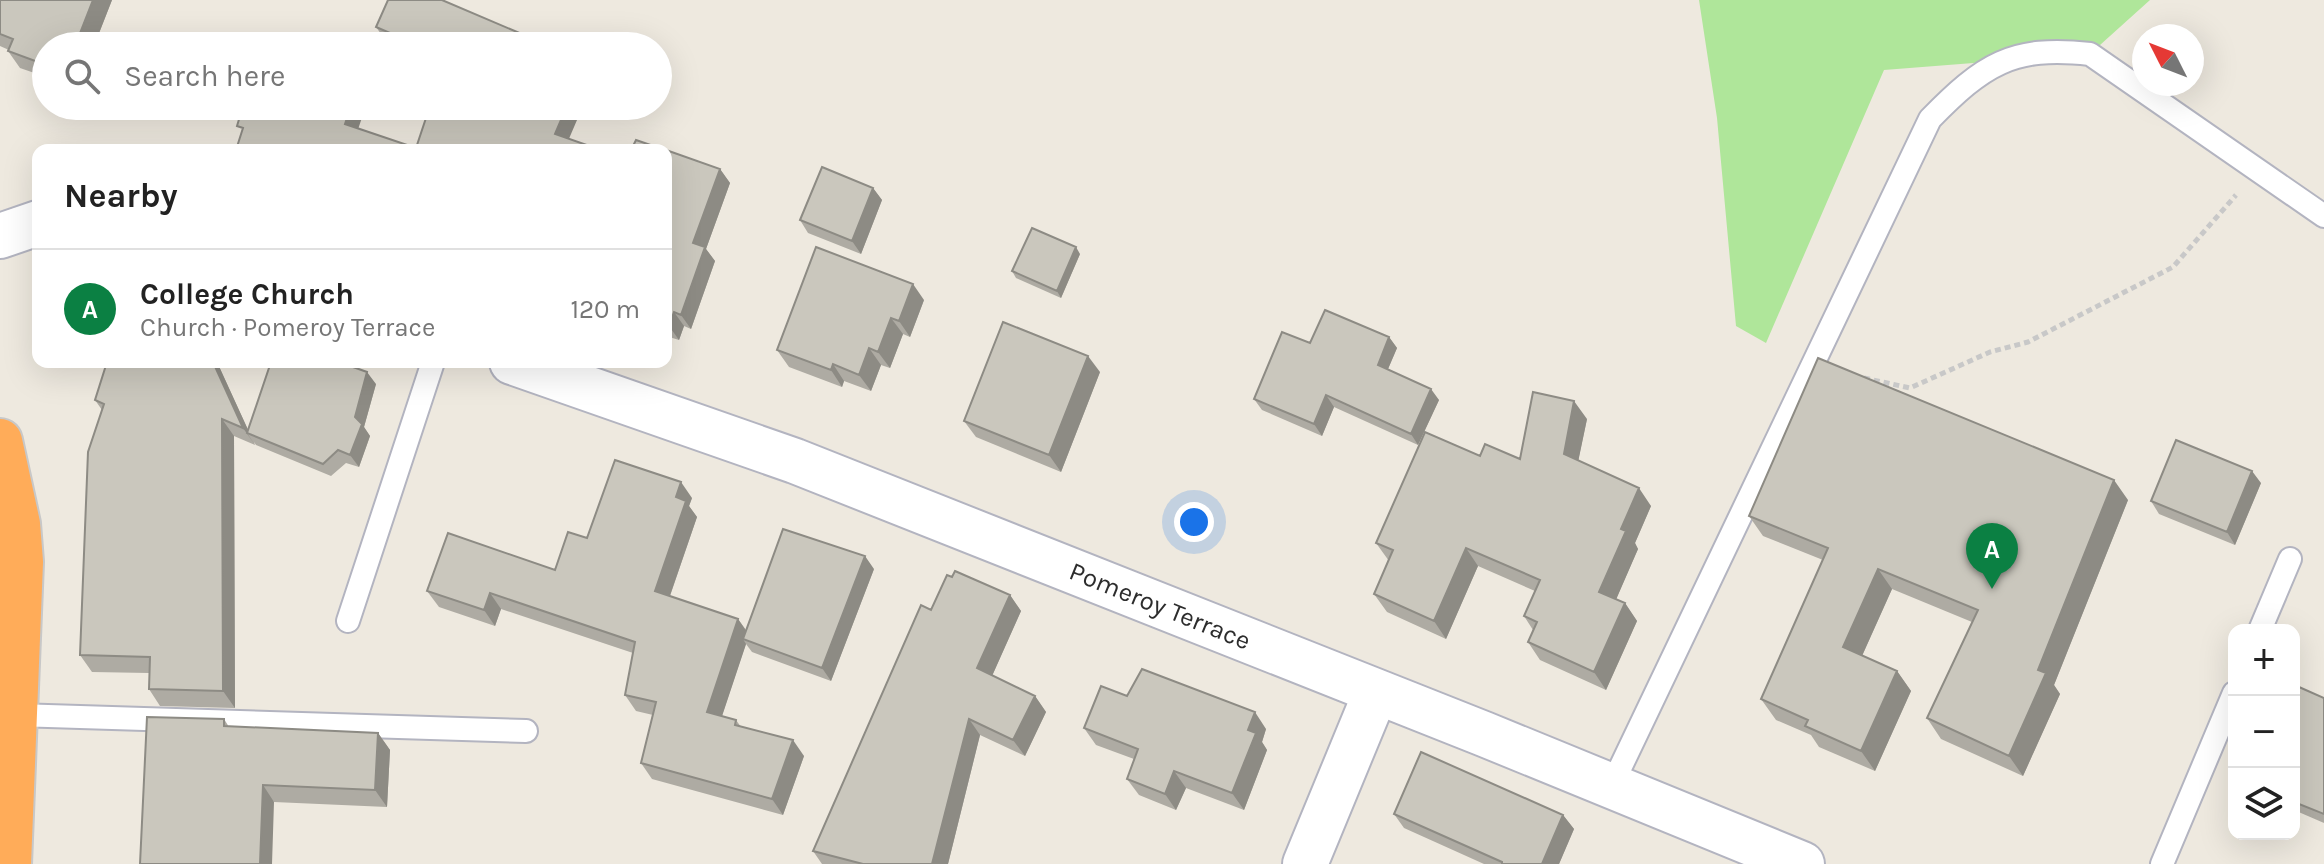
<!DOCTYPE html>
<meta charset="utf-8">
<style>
:root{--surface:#fff;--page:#f6f6f6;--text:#222;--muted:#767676;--line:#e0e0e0;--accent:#0b8043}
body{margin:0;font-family:Karla,sans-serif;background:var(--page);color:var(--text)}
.controls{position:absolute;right:24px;bottom:24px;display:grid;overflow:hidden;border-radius:16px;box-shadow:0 8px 32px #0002}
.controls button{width:72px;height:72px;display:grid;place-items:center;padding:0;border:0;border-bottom:2px solid var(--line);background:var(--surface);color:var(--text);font:40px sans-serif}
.compass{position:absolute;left:2132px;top:24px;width:72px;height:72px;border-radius:50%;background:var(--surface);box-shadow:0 8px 32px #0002;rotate:312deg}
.you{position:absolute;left:1194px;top:522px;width:28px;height:28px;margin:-20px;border:6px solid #fff;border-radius:50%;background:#1a73e8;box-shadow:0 0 0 12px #1a73e833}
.badge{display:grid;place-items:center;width:52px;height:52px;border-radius:50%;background:var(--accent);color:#fff;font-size:26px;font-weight:700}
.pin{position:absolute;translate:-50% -66px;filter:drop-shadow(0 2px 4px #0008)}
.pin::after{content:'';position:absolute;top:42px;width:28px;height:24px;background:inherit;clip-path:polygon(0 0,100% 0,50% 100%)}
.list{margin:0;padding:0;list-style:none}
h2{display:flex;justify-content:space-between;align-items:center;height:104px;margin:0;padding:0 32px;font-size:34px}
h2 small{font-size:26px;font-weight:400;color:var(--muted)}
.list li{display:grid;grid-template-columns:52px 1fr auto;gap:24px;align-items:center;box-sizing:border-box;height:120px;padding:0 32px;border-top:2px solid var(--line)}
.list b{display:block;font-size:30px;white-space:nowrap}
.list p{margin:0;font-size:26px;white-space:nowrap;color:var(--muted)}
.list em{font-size:26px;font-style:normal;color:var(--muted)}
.icon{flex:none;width:44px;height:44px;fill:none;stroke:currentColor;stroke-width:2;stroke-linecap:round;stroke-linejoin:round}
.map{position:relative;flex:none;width:2324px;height:864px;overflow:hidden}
.search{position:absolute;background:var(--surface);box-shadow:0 8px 32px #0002;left:32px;top:32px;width:640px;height:88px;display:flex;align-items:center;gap:20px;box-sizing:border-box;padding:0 28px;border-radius:44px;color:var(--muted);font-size:30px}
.panel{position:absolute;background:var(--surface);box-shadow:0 8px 32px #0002;left:32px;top:144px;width:640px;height:224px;border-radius:16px}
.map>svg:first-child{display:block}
</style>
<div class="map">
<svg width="2324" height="864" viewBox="0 0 2324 864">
<rect width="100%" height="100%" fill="#eee9df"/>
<path fill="#afe69a" d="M 1699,0 L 2150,0 L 2090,54 L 1884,70 L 1766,343 L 1736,326 L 1717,118 Z"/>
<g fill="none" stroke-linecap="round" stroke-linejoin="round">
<defs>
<path id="lane" d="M 348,621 L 433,362
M 2260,630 L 2290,559
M 16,715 L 526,731
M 1612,785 L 1930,119 C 1983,65 2012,45 2090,54 L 2324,216
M 2162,864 L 2234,693"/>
<path id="street" d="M 0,236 L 38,223
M 512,362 L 795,461 L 1484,734 L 1802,864
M 1305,864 L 1376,692"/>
<path id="highway" d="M 0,441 L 18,524 L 21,562 L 9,864"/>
</defs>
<use href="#lane" stroke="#b3b4c0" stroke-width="26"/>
<use href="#street" stroke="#b3b4c0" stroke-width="48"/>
<use href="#highway" stroke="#c8c8c8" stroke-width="48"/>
<path stroke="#c8c8c8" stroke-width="5" stroke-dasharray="6 4" stroke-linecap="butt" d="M 1864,378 L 1910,388 L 1990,352 L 2028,342 L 2173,267 L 2236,195"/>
<use href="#lane" stroke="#fff" stroke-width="22"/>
<use href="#street" stroke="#fff" stroke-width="44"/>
<use href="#highway" stroke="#ffac59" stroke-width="44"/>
</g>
<path fill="#aeaba3" d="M 0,0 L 112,0 L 94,46 L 46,46 L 46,77 L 20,68 L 8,51 L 9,50 L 0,46 Z
M 376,27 L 550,46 L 567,46 L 398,46 L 386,41 Z
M 666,150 L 720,169 L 730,183 L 706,249 L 715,261 L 691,329 L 684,326 L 679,340 L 666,336 Z
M 873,188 L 882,200 L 861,254 L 808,233 L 800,220 Z
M 1080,254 L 1061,298 L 1016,278 L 1012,271 Z
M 924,300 L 910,337 L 903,334 L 890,368 L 881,365 L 871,391 L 844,381 L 842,387 L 789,367 L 777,350 Z
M 1389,337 L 1397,348 L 1388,369 L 1439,400 L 1418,445 L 1334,407 L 1322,436 L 1262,410 L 1254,399 L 1310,343 Z
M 217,362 L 248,430 L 376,384 L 364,427 L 370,436 L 359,467 L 346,463 L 331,476 L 256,445 L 254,442 L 255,445 L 234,436 L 235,708 L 160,706 L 149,689 L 149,673 L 92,672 L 80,655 L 102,410 L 95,400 Z
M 1100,372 L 1061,472 L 976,437 L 964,421 Z
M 1587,419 L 1578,461 L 1651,506 L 1635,543 L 1638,549 L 1616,599 L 1625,603 L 1637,621 L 1606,690 L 1540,660 L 1528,642 L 1533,630 L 1524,616 L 1535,591 L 1478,566 L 1446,639 L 1387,612 L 1374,594 L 1389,561 L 1376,543 L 1480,456 L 1520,459 Z
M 2261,483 L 2235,545 L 2159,514 L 2151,501 Z
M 692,498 L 689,506 L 697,517 L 670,596 L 738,619 L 746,630 L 874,569 L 831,681 L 752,652 L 746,644 L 722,716 L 736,720 L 741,727 L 804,756 L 783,815 L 652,779 L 641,763 L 653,715 L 636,711 L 625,695 L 633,653 L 501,609 L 495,626 L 439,607 L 427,591 L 555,570 L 587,538 Z
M 2128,500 L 2054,685 L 2060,694 L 2023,776 L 1941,739 L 1927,718 L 1972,622 L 1892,589 L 1862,656 L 1897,671 L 1911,691 L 1875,771 L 1819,747 L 1811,735 L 1776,720 L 1761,699 L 1823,560 L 1763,536 L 1749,516 Z
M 1010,595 L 1021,611 L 992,676 L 1035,696 L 1046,712 L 1025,756 L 980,735 L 948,864 L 822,864 L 813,851 L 931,610 Z
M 1127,696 L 1266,729 L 1262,742 L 1267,750 L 1244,810 L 1186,788 L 1176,810 L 1139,795 L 1127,779 L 1134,759 L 1096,745 L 1084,728 Z
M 2324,698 L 2324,823 L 2294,810 L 2294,699 Z
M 147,717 L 224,719 L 229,727 L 378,733 L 390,750 L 387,807 L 274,802 Z
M 1394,814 L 1563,815 L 1574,829 L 1559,864 L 1484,864 L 1404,828 Z"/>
<path fill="#8d8b84" d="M 93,0 L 112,0 L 94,46 L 75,46 Z
M 351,106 L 366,106 L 355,138 L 345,124 Z
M 567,106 L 583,106 L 565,148 L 555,134 Z
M 720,169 L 730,183 L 706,249 L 715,261 L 691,329 L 681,315 L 693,243 Z
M 873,188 L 882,200 L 861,254 L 852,241 Z
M 1076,247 L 1080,254 L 1061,298 L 1057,291 Z
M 913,284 L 924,300 L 910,337 L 899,321 Z
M 674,312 L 684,326 L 679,340 L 669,326 Z
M 891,318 L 903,334 L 890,368 L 878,352 Z
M 1389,337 L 1397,348 L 1385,376 L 1378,365 Z
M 869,348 L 881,365 L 871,391 L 859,375 Z
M 1088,356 L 1100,372 L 1061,472 L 1049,455 Z
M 213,362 L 217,362 L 250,434 L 247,433 L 255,445 L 243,428 Z
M 833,364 L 844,381 L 842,387 L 831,370 Z
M 367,372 L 376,384 L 364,427 L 370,436 L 359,467 L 350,455 L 355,417 Z
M 1431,389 L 1439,400 L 1418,445 L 1411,434 Z
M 1326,395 L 1334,407 L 1322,436 L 1314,424 Z
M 1574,401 L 1587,419 L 1576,472 L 1564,454 Z
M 222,419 L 234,436 L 235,708 L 223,691 Z
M 2252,471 L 2261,483 L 2235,545 L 2227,532 Z
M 2114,480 L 2128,500 L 2054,685 L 2060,694 L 2023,776 L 2009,756 L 2038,670 Z
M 681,482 L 692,498 L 689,506 L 697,517 L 666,607 L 655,591 L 676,497 Z
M 1639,488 L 1651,506 L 1635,543 L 1638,549 L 1612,609 L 1599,592 L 1621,529 Z
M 1466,548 L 1478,566 L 1446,639 L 1434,621 Z
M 865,556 L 874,569 L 831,681 L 822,668 Z
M 1878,569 L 1892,589 L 1857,667 L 1843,647 Z
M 490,593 L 501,609 L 495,626 L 484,610 Z
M 1010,595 L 1021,611 L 988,685 L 977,668 Z
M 1625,603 L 1637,621 L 1606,690 L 1594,672 Z
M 738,619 L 749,635 L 743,639 L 746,644 L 718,728 L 707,712 Z
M 1897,671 L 1911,691 L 1875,771 L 1861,751 Z
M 1035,696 L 1046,712 L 1025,756 L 1013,740 Z
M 1255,712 L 1266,729 L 1262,742 L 1267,750 L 1244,810 L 1232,793 L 1248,730 Z
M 969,719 L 980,735 L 948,864 L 932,864 Z
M 378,733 L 390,750 L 387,807 L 375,790 Z
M 793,740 L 804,756 L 783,815 L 772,799 Z
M 1174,771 L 1186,788 L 1176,810 L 1165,794 Z
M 263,785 L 274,802 L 272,864 L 260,864 Z
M 1563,815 L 1574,829 L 1559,864 L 1542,864 Z"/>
<path fill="#cac7bd" stroke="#8d8b84" stroke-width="2" d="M 0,0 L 93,0 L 75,46 L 46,46 L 46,65 L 8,51 L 13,39 L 0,34 Z
M 388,0 L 442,0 L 550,46 L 553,40 L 567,46 L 420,46 L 376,27 Z
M 243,106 L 351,106 L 345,124 L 416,148 L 430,106 L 567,106 L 555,134 L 601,150 L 236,150 L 243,128 L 237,126 Z
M 636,140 L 665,150 L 631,150 Z
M 666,150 L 720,169 L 693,243 L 705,247 L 681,315 L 674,312 L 669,326 L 666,325 Z
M 822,167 L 873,188 L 852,241 L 800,220 Z
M 1032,228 L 1076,247 L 1057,291 L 1012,271 Z
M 816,247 L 913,284 L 899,321 L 891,318 L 878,352 L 869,348 L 859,375 L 833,364 L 831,370 L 777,350 Z
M 1325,310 L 1389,337 L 1378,365 L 1431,389 L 1411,434 L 1326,395 L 1314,424 L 1254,399 L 1282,332 L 1310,343 Z
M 1003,322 L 1088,356 L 1049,455 L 964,421 Z
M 1818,358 L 2114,480 L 2038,670 L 2046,673 L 2009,756 L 1927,718 L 1978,610 L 1878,569 L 1843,647 L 1897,671 L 1861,751 L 1805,726 L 1808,720 L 1761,699 L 1828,548 L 1749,516 Z
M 107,362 L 213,362 L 243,428 L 222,419 L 223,691 L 149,689 L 150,657 L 80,655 L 88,452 L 104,404 L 95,400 Z
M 271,362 L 339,362 L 367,372 L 355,417 L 362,424 L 350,455 L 338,450 L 323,464 L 247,433 Z
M 1533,392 L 1574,401 L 1564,454 L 1639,488 L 1621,529 L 1626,531 L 1599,592 L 1625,603 L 1594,672 L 1528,642 L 1537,622 L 1524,616 L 1540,580 L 1466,548 L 1434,621 L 1374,594 L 1393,550 L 1376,543 L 1425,432 L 1480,456 L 1485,444 L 1520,459 Z
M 2176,440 L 2252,471 L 2227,532 L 2151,501 Z
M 615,460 L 681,482 L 676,497 L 686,501 L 655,591 L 738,619 L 707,712 L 736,720 L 735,725 L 793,740 L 772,799 L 641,763 L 656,702 L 625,695 L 635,642 L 490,593 L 484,610 L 427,591 L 448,533 L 555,570 L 568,532 L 587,538 Z
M 783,529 L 865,556 L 822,668 L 743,639 Z
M 955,571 L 1010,595 L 977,668 L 1035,696 L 1013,740 L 969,719 L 932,864 L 863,864 L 813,851 L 921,605 L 931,610 L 947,575 L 952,577 Z
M 1142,669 L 1255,712 L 1248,730 L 1256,733 L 1232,793 L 1174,771 L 1165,794 L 1127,779 L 1138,749 L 1084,728 L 1101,686 L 1127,696 Z
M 2299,687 L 2324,698 L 2324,814 L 2294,802 L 2294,699 Z
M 147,717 L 224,719 L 224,726 L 378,733 L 375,790 L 263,785 L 260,864 L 140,864 Z
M 1421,752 L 1563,815 L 1542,864 L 1502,864 L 1502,862 L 1394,814 Z"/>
<g text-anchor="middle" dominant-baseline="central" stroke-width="8" stroke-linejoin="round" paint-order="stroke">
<g font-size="26" fill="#2d2d2d" stroke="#fff">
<text transform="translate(1160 606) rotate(22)">Pomeroy Terrace</text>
</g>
</g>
</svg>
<div class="controls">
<button>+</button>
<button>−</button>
<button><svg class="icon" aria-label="layers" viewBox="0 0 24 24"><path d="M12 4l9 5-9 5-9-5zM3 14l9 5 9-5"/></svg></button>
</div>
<svg class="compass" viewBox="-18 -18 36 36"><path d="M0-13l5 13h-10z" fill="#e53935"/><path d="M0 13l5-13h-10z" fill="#767676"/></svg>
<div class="you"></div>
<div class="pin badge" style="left:1992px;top:589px">A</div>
<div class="search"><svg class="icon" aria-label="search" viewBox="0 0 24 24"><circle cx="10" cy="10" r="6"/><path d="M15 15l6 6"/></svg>Search here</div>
<section class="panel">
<h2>Nearby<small></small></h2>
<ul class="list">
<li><span class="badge">A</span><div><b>College Church</b><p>Church · Pomeroy Terrace</p></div><em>120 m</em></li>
</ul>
</section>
</div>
